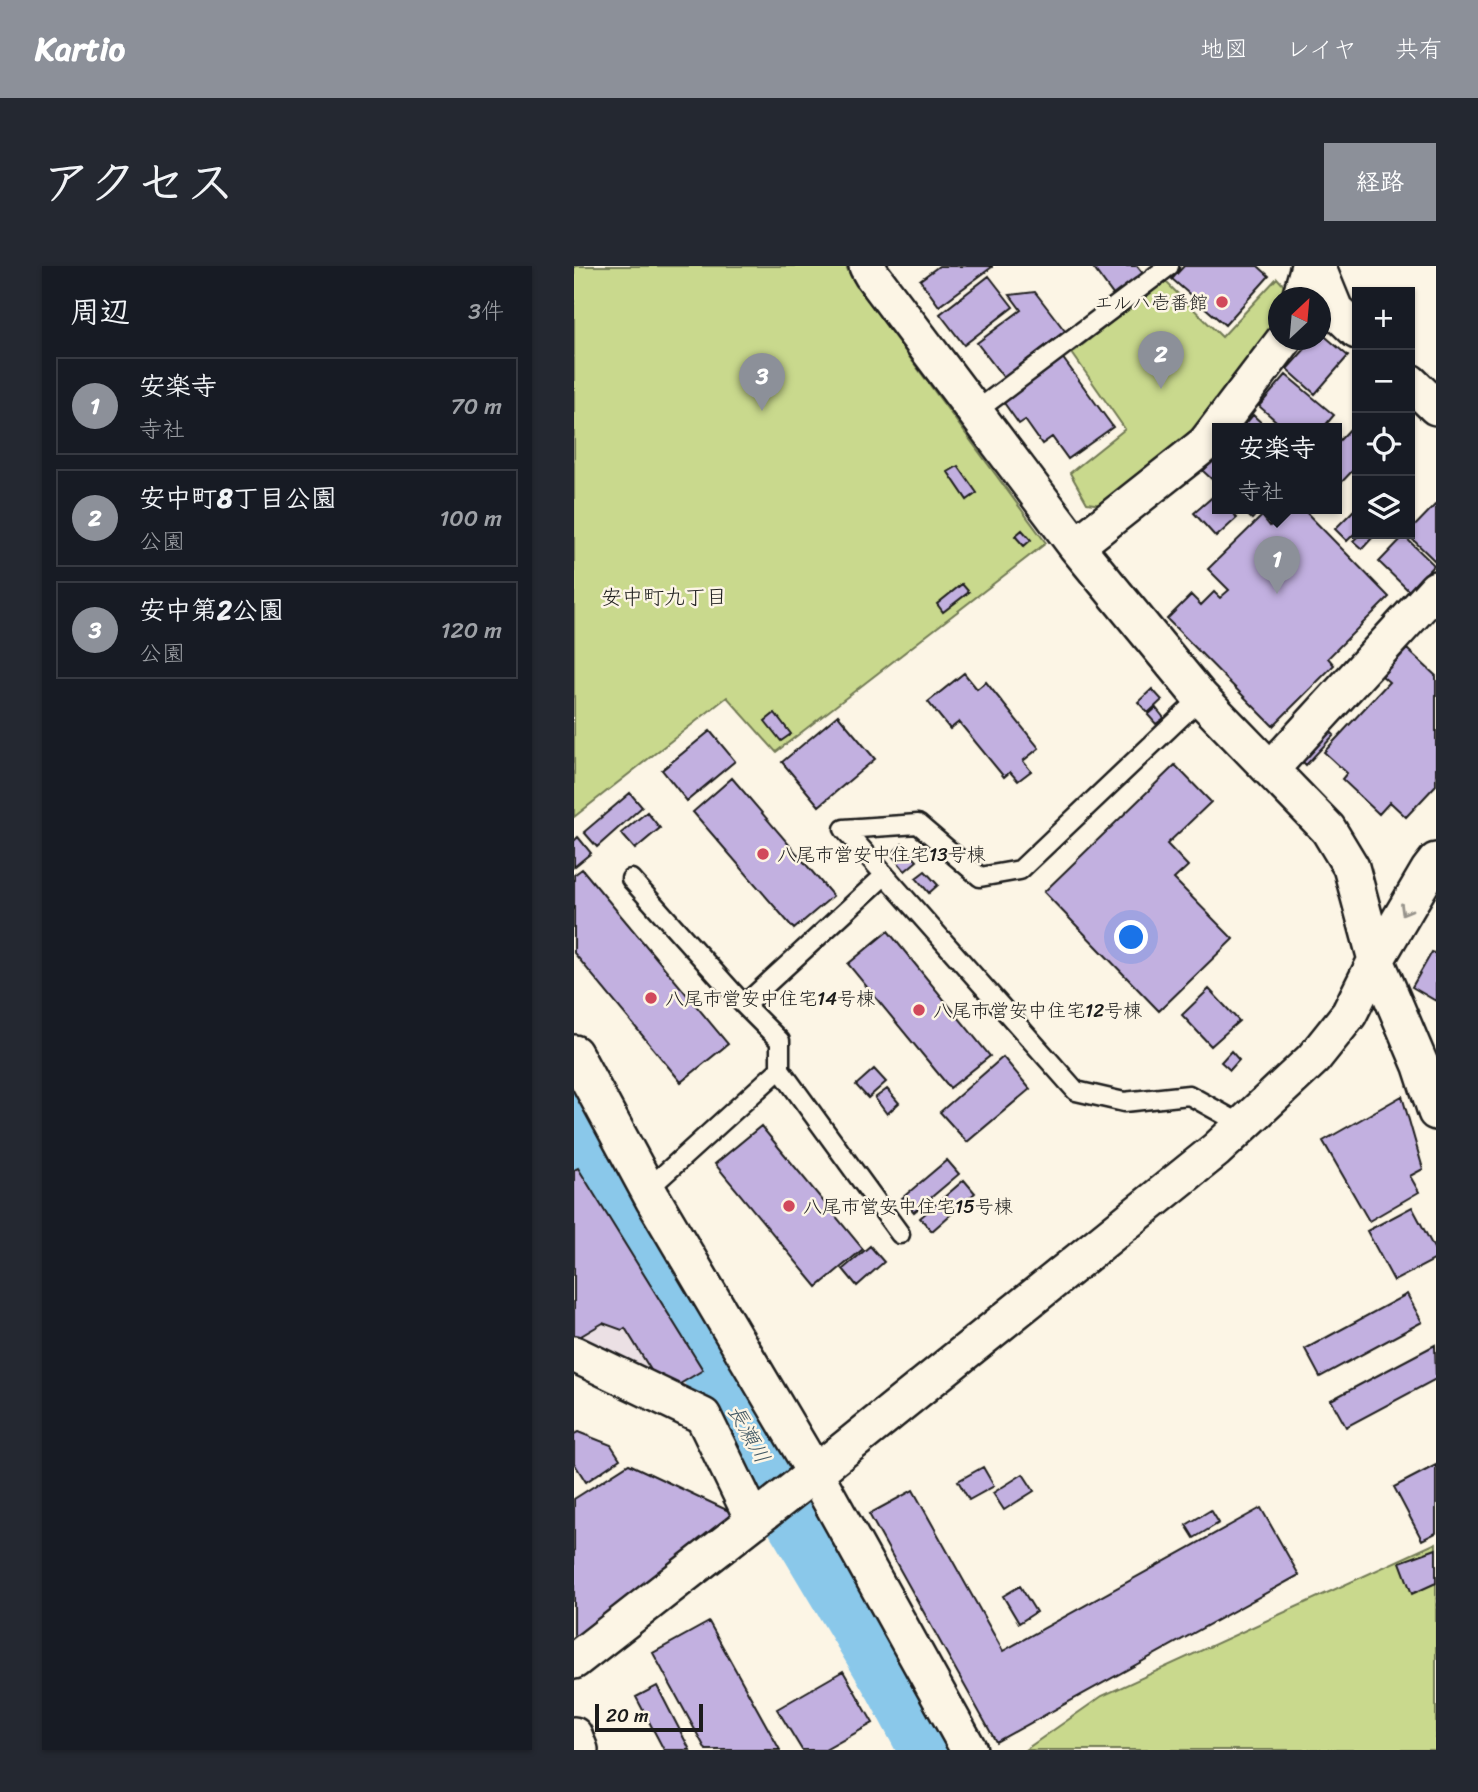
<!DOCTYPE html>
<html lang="ja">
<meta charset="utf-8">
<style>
:root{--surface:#171b24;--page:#242831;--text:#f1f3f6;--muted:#9ea1a6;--line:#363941;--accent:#8c9099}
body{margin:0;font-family:Sriracha,"Klee One",sans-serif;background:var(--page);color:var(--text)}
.controls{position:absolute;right:21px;top:21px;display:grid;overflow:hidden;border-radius:0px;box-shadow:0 2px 5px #0004}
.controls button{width:63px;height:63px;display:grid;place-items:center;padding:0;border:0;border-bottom:2px solid var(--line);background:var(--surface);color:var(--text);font:35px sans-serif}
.compass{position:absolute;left:694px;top:21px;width:63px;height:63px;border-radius:50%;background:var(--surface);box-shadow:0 2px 5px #0004;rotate:26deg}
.scale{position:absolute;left:21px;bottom:18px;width:108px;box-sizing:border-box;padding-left:7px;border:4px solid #1c1c1c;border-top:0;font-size:19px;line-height:24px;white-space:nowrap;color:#1c1c1c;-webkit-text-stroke:5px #fcf5e5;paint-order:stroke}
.you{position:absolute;left:558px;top:672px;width:24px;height:24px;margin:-18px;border:5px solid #fff;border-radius:50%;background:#1a73e8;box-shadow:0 0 0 10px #1a73e833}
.badge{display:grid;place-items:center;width:46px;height:46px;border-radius:50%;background:var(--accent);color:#fff;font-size:23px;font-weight:700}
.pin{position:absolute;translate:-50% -58px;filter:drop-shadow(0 2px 4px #0008)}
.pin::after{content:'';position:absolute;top:37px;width:24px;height:21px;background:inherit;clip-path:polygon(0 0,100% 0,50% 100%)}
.popup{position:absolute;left:638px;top:157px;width:130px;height:91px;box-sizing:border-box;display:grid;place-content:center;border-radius:0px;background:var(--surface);filter:drop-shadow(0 2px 5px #0005);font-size:23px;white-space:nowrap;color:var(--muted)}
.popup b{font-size:26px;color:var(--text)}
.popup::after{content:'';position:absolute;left:50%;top:100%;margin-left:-14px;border:14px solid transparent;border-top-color:var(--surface)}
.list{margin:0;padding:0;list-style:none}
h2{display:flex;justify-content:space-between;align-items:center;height:91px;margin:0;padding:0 28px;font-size:30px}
h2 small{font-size:23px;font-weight:400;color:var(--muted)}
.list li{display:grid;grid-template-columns:46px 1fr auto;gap:21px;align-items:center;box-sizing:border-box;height:98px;margin:0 14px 14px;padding:0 14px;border:2px solid var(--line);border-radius:0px}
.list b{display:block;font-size:26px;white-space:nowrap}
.list p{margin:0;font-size:23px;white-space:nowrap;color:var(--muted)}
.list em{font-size:23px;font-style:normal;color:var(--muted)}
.icon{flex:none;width:38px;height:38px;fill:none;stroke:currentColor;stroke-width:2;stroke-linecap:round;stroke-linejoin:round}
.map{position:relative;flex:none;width:862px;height:1484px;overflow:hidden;border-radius:0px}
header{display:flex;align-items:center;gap:42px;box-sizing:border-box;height:98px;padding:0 35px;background:var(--accent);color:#fff}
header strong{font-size:33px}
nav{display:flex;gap:38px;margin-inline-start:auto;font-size:24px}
.intro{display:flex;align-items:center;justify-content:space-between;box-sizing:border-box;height:168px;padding:0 42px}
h1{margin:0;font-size:49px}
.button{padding:18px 32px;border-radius:0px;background:var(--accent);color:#fff;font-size:24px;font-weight:700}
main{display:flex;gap:42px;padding:0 42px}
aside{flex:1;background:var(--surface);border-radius:0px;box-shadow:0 2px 5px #0004}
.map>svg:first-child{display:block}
</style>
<header>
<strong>Kartio</strong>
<nav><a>地図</a><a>レイヤ</a><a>共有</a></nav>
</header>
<div class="intro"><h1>アクセス</h1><a class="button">経路</a></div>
<main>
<aside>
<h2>周辺<small>3件</small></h2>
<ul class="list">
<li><span class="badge">1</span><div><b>安楽寺</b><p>寺社</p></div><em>70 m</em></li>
<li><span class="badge">2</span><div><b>安中町8丁目公園</b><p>公園</p></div><em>100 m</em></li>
<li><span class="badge">3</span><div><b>安中第2公園</b><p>公園</p></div><em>120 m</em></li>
</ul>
</aside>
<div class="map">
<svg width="862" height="1484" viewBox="0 0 862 1484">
<rect width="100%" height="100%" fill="#fcf5e5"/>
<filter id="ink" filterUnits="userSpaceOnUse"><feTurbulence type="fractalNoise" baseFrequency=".0143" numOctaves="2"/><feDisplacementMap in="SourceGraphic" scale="14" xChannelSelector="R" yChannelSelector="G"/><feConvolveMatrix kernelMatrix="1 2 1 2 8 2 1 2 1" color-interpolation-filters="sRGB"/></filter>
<g filter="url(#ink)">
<path fill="#ebe0e4" d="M 4,893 L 145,1137 L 134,1148 L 0,1077 L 0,896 Z"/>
<path fill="#c9d98d" stroke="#727a54" stroke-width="2" d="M 0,0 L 272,0 L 278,13 L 472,277 L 202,486 L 153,431 L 0,551 Z
M 703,12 L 713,23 L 714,31 L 704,32 L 704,57 L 622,160 L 535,240 L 513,237 L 496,207 L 551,163 L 498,87 L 591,15 L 648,71 Z
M 862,1277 L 862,1484 L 451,1484 L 528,1430 Z"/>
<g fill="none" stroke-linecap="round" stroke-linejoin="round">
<path stroke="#8ac8ea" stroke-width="65" d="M 0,848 L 199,1211 L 323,1418 L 358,1484"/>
</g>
<path fill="#c2b0e0" stroke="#1c1c1c" stroke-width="2" d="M 365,0 L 418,0 L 418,1 L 365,40 L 346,14 Z
M 518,0 L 563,0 L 570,9 L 540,30 Z
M 610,0 L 684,0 L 695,10 L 651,59 L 598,13 Z
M 415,10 L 439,41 L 390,79 L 366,48 Z
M 461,26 L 491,65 L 430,112 L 403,77 L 447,44 L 436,29 Z
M 746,66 L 774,90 L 741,128 L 713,103 L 739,74 L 746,74 Z
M 488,91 L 539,161 L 494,193 L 478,171 L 468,178 L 451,154 L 445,158 L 428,134 Z
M 712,109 L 760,149 L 749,162 L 710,162 L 685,140 Z
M 679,149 L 693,162 L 668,162 Z
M 783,156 L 783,200 L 762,222 L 762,178 Z
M 644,190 L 644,219 L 629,205 Z
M 384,200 L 403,227 L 393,234 L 374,206 Z
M 642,228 L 644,242 L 655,242 L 663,252 L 642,271 L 620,247 Z
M 862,238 L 862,294 L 861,295 L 833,268 Z
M 666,242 L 688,242 L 678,253 Z
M 697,242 L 728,242 L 815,331 L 754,392 L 760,399 L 699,460 L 593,353 L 617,329 L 627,339 L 640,326 L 646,332 L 655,324 L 634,303 L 688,250 L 696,260 L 703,253 L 695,244 Z
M 781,243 L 783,265 L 773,275 L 761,263 Z
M 448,264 L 457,274 L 450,280 L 441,270 Z
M 786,268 L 796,268 L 799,271 L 788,283 L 779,275 Z
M 830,270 L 860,299 L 835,325 L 805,296 Z
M 388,318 L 395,326 L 369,346 L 363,338 Z
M 833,383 L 862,410 L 862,519 L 832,551 L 816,536 L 805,548 L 768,513 L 773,507 L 750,486 L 815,416 L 808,410 Z
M 390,407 L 403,423 L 412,416 L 465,482 L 449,495 L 457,505 L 444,515 L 436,506 L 430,511 L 385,456 L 376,463 L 354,436 Z
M 578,423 L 588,434 L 574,447 L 564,436 Z
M 582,442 L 590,452 L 582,458 L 574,449 Z
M 201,447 L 217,468 L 207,475 L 191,455 Z
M 264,449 L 301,493 L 245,540 L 208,496 Z
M 752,461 L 760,469 L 732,499 L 724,491 Z
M 136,465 L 161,495 L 113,535 L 88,504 Z
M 601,499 L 637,536 L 593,578 L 614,600 L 600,613 L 659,673 L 585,745 L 470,626 Z
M 158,512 L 259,630 L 220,663 L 119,546 Z
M 56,527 L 68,541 L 23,581 L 10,566 Z
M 73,546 L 86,562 L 61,583 L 47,567 Z
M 4,571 L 17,587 L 0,601 L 0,575 Z
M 328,578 L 343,595 L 331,605 L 317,588 Z
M 8,603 L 154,778 L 107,816 L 0,687 L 0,609 Z
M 351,605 L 364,619 L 355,627 L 342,612 Z
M 314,665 L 416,790 L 376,822 L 274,698 Z
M 858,686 L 862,688 L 862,735 L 838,721 Z
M 635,723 L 665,755 L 637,780 L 608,749 Z
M 657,785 L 665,794 L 656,804 L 647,796 Z
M 429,791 L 456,823 L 393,876 L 366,846 Z
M 300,803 L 312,816 L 294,832 L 282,819 Z
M 313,823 L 325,837 L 313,848 L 301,832 Z
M 828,830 L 849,903 L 836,910 L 845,926 L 795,955 L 749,875 Z
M 187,860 L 289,983 L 243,1021 L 141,898 Z
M 373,894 L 385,908 L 340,946 L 328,932 Z
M 4,902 L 129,1104 L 91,1127 L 51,1062 L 48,1064 L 29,1057 L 0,1074 L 0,904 Z
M 390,914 L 401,927 L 358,965 L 346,952 Z
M 838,941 L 862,986 L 862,993 L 820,1015 L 793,965 Z
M 296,980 L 310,996 L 283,1020 L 269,1003 Z
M 833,1028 L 848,1056 L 746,1111 L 731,1083 Z
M 861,1079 L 862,1113 L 772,1161 L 757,1134 Z
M 4,1166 L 37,1179 L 46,1193 L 12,1216 L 0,1197 L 0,1168 Z
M 55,1198 L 157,1246 L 159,1255 L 0,1374 L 0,1233 Z
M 862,1199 L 862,1267 L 848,1274 L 820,1221 Z
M 409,1201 L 420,1220 L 395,1234 L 384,1215 Z
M 449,1208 L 460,1225 L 430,1244 L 419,1227 Z
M 339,1224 L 429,1385 L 687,1242 L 725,1309 L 422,1476 L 295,1248 Z
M 637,1244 L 645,1257 L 620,1272 L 612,1259 Z
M 862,1283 L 862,1317 L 838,1328 L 826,1296 Z
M 446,1320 L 462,1346 L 445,1357 L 429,1330 Z
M 135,1356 L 206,1484 L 132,1484 L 79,1387 Z
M 269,1405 L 299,1457 L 251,1484 L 228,1484 L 203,1443 Z
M 83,1420 L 116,1484 L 90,1484 L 62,1431 Z"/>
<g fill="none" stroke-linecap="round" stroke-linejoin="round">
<defs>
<path id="service" d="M 401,146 L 595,0
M 627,432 L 446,604 L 406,611 L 344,558 L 270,563 L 502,825 L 550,836 L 615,829 L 669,859
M 57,613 L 170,739
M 206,803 L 326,968
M 86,912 L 206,803 L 206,775 L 170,739 L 311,609"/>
<path id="minor" d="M 293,0 L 298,9 L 502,280 L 627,432 L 754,563 L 777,601 L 802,694 L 847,800 L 862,846
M 743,0 L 761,44 L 783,65
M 726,32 L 735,0
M 836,116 L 862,141
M 502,280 L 631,178 L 710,74
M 697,503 L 862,323
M 0,787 L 79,933 L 241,1207 L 395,1484
M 0,1088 L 129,1150 L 180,1255
M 0,1395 L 241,1207 L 642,884 L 739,793 L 775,748 L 802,694 L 855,604 L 862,595
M 0,1469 L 6,1484"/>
</defs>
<use href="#service" stroke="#1c1c1c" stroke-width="23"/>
<use href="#minor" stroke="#1c1c1c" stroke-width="40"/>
<use href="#service" stroke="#fcf5e5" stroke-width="18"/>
<use href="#minor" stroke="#fcf5e5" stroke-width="35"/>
</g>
<defs><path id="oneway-chevron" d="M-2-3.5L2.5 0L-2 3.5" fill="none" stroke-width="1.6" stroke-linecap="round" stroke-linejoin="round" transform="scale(1.75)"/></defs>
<use stroke="#97938b" href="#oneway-chevron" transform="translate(831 644) rotate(120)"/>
</g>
<g fill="#d1495b" stroke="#fcf5e5" stroke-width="2.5">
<circle cx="648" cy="36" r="7"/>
<circle cx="189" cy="588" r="7"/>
<circle cx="77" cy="732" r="7"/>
<circle cx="345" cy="744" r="7"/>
<circle cx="215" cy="940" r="7"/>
</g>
<g text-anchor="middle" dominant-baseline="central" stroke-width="5" stroke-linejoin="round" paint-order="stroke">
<g font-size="19" fill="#1c1c1c" stroke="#fcf5e5" text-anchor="start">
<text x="634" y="36" text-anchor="end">エルハ壱番館</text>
<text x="203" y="588">八尾市営安中住宅13号棟</text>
<text x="91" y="732">八尾市営安中住宅14号棟</text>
<text x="359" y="744">八尾市営安中住宅12号棟</text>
<text x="229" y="940">八尾市営安中住宅15号棟</text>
</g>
<g font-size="21" fill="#1c1c1c" stroke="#fcf5e5">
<text x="90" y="331">安中町九丁目</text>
</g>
<g font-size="21" font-style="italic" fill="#425864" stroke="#fcf5e5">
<text transform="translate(175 1168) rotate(61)">長瀬川</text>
</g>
</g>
</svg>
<div class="controls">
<button>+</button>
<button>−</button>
<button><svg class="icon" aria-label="locate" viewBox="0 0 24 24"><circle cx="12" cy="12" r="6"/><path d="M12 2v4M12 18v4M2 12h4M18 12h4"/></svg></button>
<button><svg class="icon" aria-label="layers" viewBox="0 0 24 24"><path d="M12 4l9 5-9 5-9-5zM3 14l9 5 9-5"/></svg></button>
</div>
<svg class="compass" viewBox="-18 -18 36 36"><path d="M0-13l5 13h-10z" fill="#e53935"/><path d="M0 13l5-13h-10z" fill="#9ea1a6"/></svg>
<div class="scale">20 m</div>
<div class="you"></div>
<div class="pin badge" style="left:703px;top:328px">1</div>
<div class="popup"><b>安楽寺</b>寺社</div>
<div class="pin badge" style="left:587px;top:123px">2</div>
<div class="pin badge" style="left:188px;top:145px">3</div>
</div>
</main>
